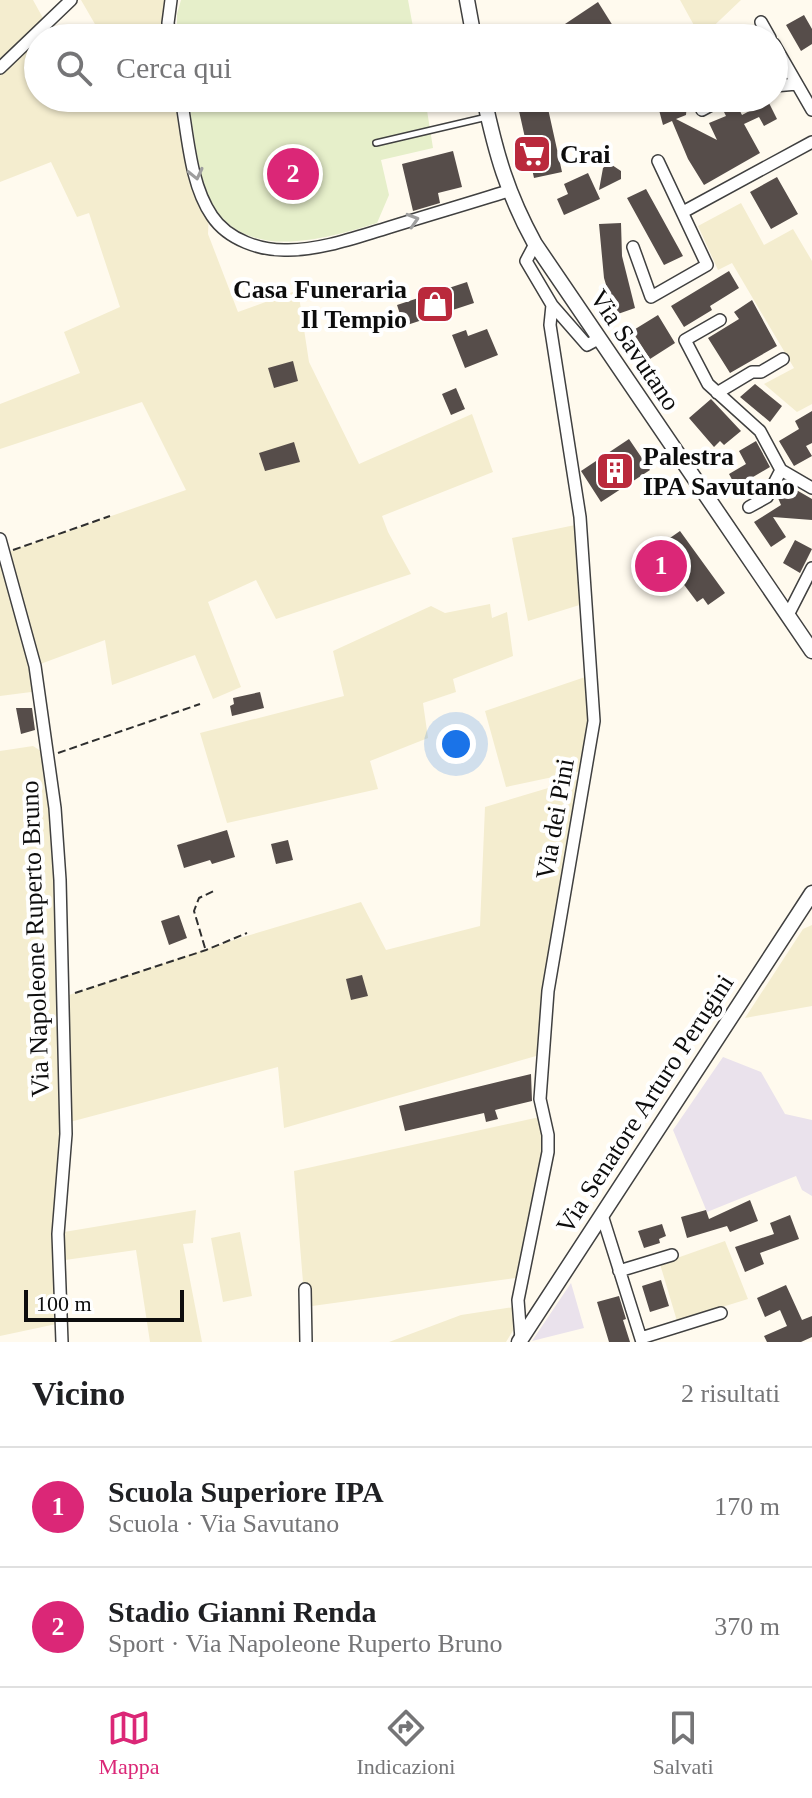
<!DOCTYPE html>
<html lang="it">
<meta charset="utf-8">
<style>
:root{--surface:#fff;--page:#f6f6f6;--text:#202124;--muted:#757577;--line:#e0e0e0;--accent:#db2777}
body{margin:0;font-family:Georgia,serif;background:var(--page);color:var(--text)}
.scale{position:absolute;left:24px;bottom:20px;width:160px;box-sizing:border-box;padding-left:8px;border:4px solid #0d0d0d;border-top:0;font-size:22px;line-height:28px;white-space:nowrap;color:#0d0d0d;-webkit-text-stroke:6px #fff;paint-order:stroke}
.you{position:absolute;left:456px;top:744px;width:28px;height:28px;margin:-20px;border:6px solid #fff;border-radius:50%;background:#1a73e8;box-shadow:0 0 0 12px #1a73e833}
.badge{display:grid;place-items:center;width:52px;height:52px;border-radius:50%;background:var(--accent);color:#fff;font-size:26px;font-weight:700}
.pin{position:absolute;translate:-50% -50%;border:4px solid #fff;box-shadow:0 2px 8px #0006}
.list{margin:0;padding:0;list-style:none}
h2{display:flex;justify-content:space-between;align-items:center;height:104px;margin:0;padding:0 32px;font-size:34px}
h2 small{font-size:26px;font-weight:400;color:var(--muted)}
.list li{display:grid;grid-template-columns:52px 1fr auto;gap:24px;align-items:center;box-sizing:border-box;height:120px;padding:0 32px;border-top:2px solid var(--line)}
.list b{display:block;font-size:30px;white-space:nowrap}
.list p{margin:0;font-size:26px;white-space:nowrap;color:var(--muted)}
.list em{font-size:26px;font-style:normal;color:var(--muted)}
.icon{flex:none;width:44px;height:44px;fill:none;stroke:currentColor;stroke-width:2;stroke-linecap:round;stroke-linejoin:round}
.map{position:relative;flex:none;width:812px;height:1342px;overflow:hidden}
.search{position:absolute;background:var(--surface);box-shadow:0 2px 6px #0004;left:24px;right:24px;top:24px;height:88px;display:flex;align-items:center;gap:20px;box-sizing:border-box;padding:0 28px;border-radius:44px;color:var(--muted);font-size:30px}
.sheet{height:344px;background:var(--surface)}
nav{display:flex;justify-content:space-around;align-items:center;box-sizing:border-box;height:112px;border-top:2px solid var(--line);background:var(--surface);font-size:22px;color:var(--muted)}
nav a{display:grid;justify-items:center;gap:4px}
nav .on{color:var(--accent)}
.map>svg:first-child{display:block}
</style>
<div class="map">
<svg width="812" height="1342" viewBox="0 0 812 1342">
<rect width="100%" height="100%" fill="#fffaee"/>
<path fill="#eae2ec" d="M 723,1057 L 761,1072 L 785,1114 L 812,1120 L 812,1196 L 802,1190 L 796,1176 L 707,1212 L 673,1130 Z
M 571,1283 L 584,1328 L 532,1341 Z"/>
<path fill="#f4edcf" d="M 0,0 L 33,0 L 54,38 L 38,38 L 38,98 L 181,98 L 209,212 L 208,234 L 238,312 L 298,290 L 309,362 L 359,464 L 472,414 L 493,472 L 382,516 L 388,532 L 411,574 L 276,619 L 256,580 L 208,602 L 241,687 L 213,699 L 195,655 L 112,685 L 105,640 L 35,666 L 39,691 L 0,696 L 0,539 L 5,553 L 186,490 L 142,402 L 0,449 L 0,404 L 80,373 L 64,332 L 120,307 L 89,213 L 77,217 L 51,162 L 0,182 Z
M 81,0 L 171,0 L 170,38 L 103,38 Z
M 680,0 L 741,0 L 701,38 Z
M 741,203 L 764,245 L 793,229 L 812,261 L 812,404 L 797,412 L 764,384 L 794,368 L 732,263 L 718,270 L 698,226 Z
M 580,524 L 586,603 L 528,621 L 512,538 Z
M 490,604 L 492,618 L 507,612 L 513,656 L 453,679 L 456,692 L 423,703 L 428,738 L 370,761 L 378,789 L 227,823 L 200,733 L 344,696 L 333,651 L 431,606 L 445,613 Z
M 591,675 L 586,770 L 506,787 L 485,711 Z
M 33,746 L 49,756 L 63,997 L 240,938 L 361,902 L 386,950 L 480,926 L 485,807 L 585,777 L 543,1054 L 284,1128 L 278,1067 L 66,1123 L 58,1233 L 196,1210 L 193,1243 L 183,1244 L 202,1342 L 150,1342 L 136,1250 L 58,1261 L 61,1323 L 0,1336 L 0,751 Z
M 812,925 L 812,1006 L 745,1018 L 803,929 Z
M 544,1116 L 548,1135 L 523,1277 L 305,1307 L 294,1171 Z
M 240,1232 L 252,1296 L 223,1302 L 211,1238 Z
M 725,1241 L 748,1299 L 677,1321 L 660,1264 Z
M 514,1307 L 514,1329 L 506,1342 L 389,1342 L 461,1315 Z"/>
<path fill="#e6efca" d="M 181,0 L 408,0 L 415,38 L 177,38 L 177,14 Z
M 188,98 L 425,98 L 433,148 L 381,160 L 389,195 L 377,223 C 323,240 236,265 208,194 C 196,165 194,129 188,98 Z"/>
<path fill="#564d4a" d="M 598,2 L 613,26 L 594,38 L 565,38 L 559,28 Z
M 804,15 L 812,29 L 812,44 L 801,51 L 786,25 Z
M 382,24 L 385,38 L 356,38 L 354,29 Z
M 665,98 L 678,98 L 687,104 L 686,115 L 676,119 L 717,140 L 709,123 L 726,116 L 724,112 L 737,105 L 742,115 L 768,101 L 777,119 L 764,126 L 759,117 L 744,124 L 760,153 L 704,185 L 688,159 L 672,121 L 663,125 L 659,110 L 668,106 Z
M 547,104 L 562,172 L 534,178 L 519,111 Z
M 453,151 L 462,187 L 438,193 L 440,203 L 413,211 L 402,164 Z
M 607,165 L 612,165 L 621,171 L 621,179 L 599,190 L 603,168 Z
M 588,173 L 600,199 L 564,215 L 557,199 L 568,194 L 564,184 Z
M 777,177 L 798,214 L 771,229 L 750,192 Z
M 646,189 L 683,256 L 664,265 L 627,198 Z
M 621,223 L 622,256 L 635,308 L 615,315 L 604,278 L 599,224 Z
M 729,271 L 739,288 L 710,306 L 712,310 L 684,327 L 671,306 Z
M 467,282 L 474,303 L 404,326 L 397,305 Z
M 752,300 L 777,346 L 730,373 L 708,338 L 739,319 L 734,312 Z
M 658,315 L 675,343 L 650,359 L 632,331 Z
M 487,329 L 498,355 L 465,368 L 452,335 L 466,330 L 468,336 Z
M 293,361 L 298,381 L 274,388 L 268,368 Z
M 755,384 L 782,406 L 770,422 L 740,397 Z
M 456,388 L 465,409 L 451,415 L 442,394 Z
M 711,399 L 741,431 L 724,445 L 720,441 L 714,447 L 689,418 Z
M 812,411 L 812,443 L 806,446 L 812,456 L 794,466 L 779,441 L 799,429 L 795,421 Z
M 629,439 L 650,470 L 601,502 L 581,471 Z
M 756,441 L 770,467 L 736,487 L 729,474 L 746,464 L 739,451 Z
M 294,442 L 300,462 L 265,471 L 259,453 Z
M 786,484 L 812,499 L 812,520 L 773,517 L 786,537 L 771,547 L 754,522 L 781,505 L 778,498 Z
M 680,531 L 725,593 L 708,605 L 703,598 L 697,602 L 679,578 L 685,574 L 673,556 L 667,561 L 657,547 Z
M 795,540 L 812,549 L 800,573 L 783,563 Z
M 260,692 L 264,708 L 232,716 L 230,706 L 234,704 L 233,698 Z
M 16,708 L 32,708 L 35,730 L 21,734 Z
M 227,830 L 235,857 L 212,864 L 210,860 L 184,868 L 177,845 Z
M 288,840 L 293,860 L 276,864 L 271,844 Z
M 179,915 L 187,938 L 169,945 L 161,921 Z
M 362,975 L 368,996 L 351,1000 L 346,979 Z
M 531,1074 L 532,1101 L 495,1110 L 498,1119 L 486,1122 L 484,1113 L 405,1131 L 399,1106 Z
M 750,1200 L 758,1221 L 730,1232 L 727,1226 L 687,1238 L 681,1217 L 706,1210 L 709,1219 Z
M 790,1215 L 799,1239 L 760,1253 L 764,1264 L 745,1272 L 735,1247 L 774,1234 L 770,1223 Z
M 662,1224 L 666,1236 L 659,1239 L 660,1243 L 644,1248 L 638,1231 Z
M 661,1280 L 669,1306 L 650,1312 L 642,1286 Z
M 786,1285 L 802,1320 L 812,1316 L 812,1337 L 801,1342 L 767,1342 L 764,1336 L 787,1326 L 780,1310 L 765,1317 L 757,1298 Z
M 619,1296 L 626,1319 L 623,1320 L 630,1342 L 609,1342 L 597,1302 Z"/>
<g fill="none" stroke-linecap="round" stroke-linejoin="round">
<defs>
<path id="service" d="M 376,143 L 487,117"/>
<path id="minor" d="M 761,22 L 770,38
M 170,38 L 168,23 L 171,0
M 774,44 L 812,110
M 0,68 L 71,0
M 774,86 L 797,84
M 181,98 C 188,136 190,184 212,216 C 228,240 261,251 288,250 C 320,250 354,238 384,229 C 425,216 467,204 508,191
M 702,110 L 724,98
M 683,212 L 812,142
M 535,244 L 526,261 L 552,305 L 587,345 L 598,339
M 633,247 L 651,297 L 707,265 L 658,161
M 720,320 L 685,340 L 708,384 L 760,431 L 781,470 L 812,488
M 717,393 L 752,372 L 761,372 L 783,359
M 749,507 L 767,497 L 781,470
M 0,539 L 35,666 L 55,808 L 60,880 L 66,1134 L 58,1234 L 62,1342
M 788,615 L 812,568
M 602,1215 L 642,1342
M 619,1271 L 672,1255
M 305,1289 L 306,1342
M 641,1338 L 721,1313
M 521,1339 L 518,1300 L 548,1152 L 548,1135 L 540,1099 L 548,991 L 594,721 L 580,517 L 550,325 L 552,305"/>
<path id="tertiary" d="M 467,0 L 474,38
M 484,98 C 496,154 507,193 535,244 L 812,651
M 519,1342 L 812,893"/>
</defs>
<use href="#service" stroke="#404040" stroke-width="8"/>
<use href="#minor" stroke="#404040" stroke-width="14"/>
<use href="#tertiary" stroke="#404040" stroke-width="17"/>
<path stroke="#2f2f2f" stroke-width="2" stroke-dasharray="8 4" stroke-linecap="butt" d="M 13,550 L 110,516
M 58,753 L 200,704
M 205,948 L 194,911 L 199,898 L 216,890
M 75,993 L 206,950 L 247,933"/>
<use href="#service" stroke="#fff" stroke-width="5"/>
<use href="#minor" stroke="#fff" stroke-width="11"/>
<use href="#tertiary" stroke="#fff" stroke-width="14"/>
</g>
<defs><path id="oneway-chevron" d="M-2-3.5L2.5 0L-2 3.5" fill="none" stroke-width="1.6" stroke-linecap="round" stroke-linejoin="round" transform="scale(2)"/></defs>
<g stroke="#9e9e9e">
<use href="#oneway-chevron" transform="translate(196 174) rotate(77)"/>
<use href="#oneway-chevron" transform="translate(413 220) rotate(-17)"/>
</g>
<defs>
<symbol id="supermarket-square" viewBox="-11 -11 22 22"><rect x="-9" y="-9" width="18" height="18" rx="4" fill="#ba293c" stroke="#fff"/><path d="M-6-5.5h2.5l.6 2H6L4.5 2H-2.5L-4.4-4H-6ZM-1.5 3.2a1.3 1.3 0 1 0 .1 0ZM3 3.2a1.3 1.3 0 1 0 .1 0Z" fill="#fff"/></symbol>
<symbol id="shop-square" viewBox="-11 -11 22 22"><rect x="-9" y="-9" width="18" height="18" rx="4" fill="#ba293c" stroke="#fff"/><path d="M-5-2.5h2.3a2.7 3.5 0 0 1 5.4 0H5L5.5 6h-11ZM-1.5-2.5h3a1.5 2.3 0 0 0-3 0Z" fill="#fff"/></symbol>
<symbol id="building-square" viewBox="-11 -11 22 22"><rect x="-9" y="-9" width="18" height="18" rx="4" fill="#ba293c" stroke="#fff"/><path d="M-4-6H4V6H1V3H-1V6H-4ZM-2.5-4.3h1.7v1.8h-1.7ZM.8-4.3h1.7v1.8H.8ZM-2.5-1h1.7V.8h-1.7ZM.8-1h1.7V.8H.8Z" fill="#fff"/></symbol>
</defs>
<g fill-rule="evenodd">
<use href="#supermarket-square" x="510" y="132" width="44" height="44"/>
<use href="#shop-square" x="413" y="282" width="44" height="44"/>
<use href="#building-square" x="593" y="449" width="44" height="44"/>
</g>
<g text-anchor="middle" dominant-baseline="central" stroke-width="8" stroke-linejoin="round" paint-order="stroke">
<g font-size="26" font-weight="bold" fill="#0d0d0d" stroke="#fff" text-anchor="start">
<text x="560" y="154">Crai</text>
<text x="407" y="289" text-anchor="end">Casa Funeraria<tspan x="407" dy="30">Il Tempio</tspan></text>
<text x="643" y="456">Palestra<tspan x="643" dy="30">IPA Savutano</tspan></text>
</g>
<g font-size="26" fill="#0d0d0d" stroke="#fff">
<text transform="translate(635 350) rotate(56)">Via Savutano</text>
<text transform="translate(555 819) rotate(-80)">Via dei Pini</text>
<text transform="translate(35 939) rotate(-92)">Via Napoleone Ruperto Bruno</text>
<text transform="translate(645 1104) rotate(-57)">Via Senatore Arturo Perugini</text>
</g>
</g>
</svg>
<div class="scale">100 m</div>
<div class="you"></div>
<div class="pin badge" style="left:661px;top:566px">1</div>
<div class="pin badge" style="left:293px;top:174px">2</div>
<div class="search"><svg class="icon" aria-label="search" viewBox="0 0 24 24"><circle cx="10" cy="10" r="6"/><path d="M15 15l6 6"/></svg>Cerca qui</div>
</div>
<section class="sheet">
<h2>Vicino<small>2 risultati</small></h2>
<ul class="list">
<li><span class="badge">1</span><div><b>Scuola Superiore IPA</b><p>Scuola · Via Savutano</p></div><em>170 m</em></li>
<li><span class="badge">2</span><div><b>Stadio Gianni Renda</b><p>Sport · Via Napoleone Ruperto Bruno</p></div><em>370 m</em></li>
</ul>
</section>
<nav>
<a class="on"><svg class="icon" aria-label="map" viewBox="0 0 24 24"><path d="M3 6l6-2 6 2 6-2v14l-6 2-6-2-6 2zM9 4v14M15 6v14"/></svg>Mappa</a>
<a><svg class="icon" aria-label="directions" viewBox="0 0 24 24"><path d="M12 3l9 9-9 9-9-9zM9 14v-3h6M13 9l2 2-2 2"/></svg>Indicazioni</a>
<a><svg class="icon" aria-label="saved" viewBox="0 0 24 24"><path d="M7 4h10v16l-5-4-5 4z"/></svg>Salvati</a>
</nav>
